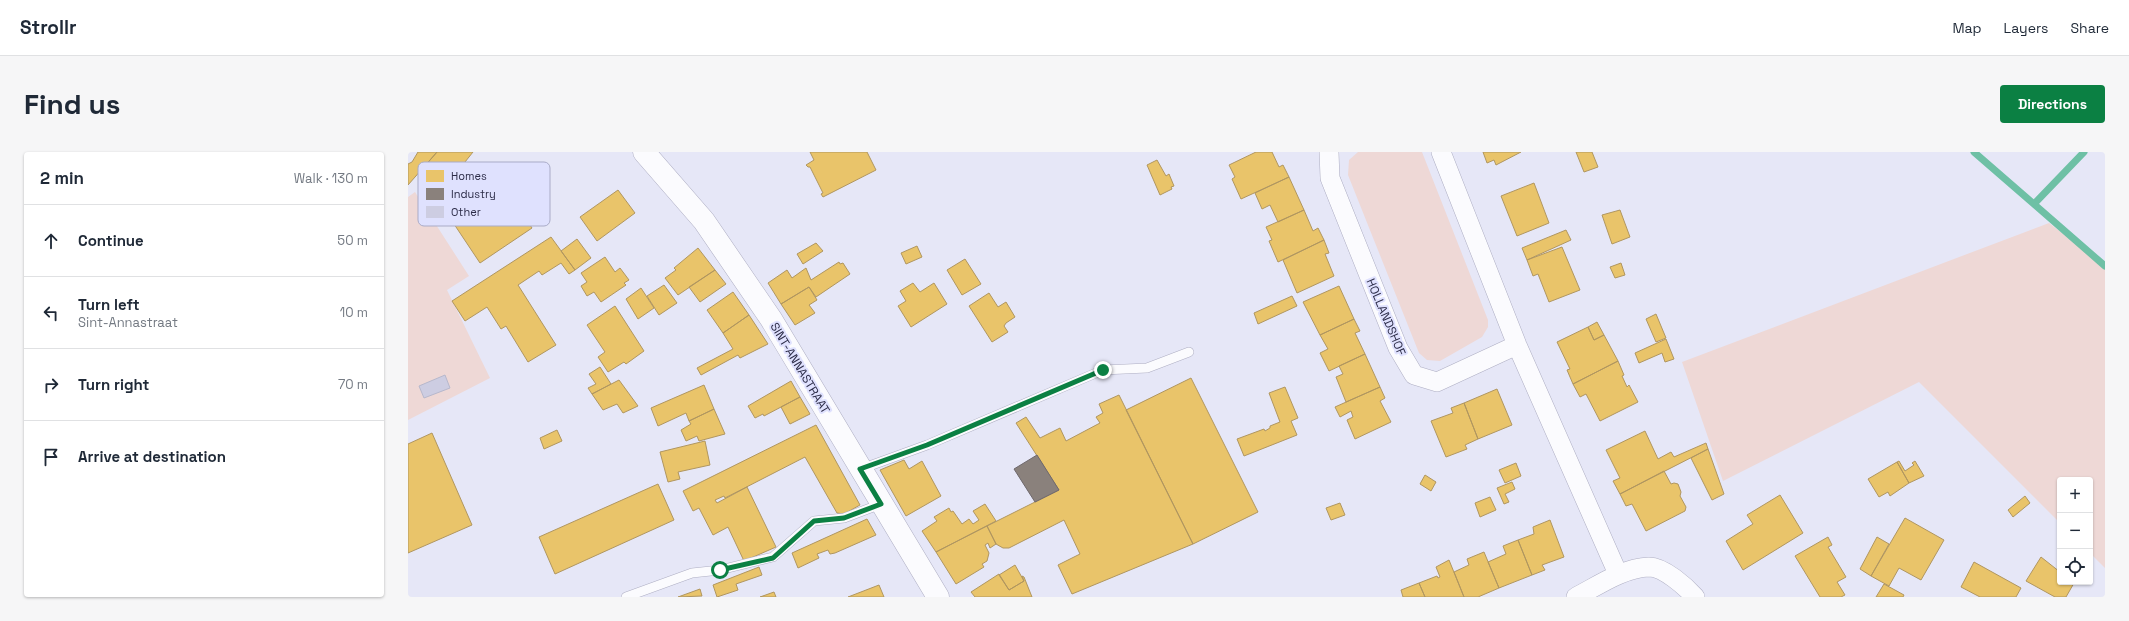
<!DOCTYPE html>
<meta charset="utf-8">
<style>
:root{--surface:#fff;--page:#f6f6f7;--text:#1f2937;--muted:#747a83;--line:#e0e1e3;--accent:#0b8043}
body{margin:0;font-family:"Space Grotesk",sans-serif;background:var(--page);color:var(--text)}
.controls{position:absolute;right:12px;bottom:12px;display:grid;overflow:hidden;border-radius:4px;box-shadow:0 1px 3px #0004}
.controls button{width:36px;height:36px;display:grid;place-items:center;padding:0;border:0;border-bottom:1px solid var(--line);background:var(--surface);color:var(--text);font:20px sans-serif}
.stop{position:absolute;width:12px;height:12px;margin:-9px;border:3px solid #0b8043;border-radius:50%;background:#fff}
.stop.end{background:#0b8043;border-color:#fff;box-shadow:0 1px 4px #0008}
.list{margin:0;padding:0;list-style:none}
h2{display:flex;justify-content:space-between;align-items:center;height:52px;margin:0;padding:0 16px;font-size:17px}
h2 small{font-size:13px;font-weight:400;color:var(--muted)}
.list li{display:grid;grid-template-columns:26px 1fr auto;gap:12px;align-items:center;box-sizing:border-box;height:72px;padding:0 16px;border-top:1px solid var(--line)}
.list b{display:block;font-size:15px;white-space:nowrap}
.list p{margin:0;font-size:13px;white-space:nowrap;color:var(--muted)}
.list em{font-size:13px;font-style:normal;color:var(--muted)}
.icon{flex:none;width:22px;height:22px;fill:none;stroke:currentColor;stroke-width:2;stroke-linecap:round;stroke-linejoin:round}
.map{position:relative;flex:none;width:1697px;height:445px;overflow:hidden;border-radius:4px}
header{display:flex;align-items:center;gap:24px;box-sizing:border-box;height:56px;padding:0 20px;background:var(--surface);border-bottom:1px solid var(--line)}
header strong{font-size:19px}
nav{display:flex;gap:22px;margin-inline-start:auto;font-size:14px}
.intro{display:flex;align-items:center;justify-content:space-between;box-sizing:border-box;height:96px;padding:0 24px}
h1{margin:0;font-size:28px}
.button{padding:10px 18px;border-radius:4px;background:var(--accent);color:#fff;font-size:14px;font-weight:700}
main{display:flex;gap:24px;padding:0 24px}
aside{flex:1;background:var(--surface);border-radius:4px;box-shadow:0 1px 3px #0004}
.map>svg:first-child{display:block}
</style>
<header>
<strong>Strollr</strong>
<nav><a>Map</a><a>Layers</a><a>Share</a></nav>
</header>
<div class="intro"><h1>Find us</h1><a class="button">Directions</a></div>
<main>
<aside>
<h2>2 min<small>Walk · 130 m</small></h2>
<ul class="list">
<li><svg class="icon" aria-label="ahead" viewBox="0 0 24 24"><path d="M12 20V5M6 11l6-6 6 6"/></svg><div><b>Continue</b></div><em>50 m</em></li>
<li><svg class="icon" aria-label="left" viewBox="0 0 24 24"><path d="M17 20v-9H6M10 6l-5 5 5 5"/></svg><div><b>Turn left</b><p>Sint-Annastraat</p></div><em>10 m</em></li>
<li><svg class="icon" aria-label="right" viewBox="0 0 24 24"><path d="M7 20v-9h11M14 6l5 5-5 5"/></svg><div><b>Turn right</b></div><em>70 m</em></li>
<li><svg class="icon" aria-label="arrive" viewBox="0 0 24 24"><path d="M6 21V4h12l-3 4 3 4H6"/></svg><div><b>Arrive at destination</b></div></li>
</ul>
</aside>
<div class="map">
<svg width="1697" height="445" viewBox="0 0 1697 445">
<rect width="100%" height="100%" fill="#e6e7f7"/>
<path fill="#eed8d6" d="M 950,0 L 1014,0 L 1080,168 L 1080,175 L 1074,185 L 1032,209 L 1019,208 L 1011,201 L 940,23 L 941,8 Z
M 7,40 L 61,124 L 39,138 L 82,226 L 0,268 L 0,45 Z
M 1641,71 L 1697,114 L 1697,416 L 1682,401 L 1682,328 L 1652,328 L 1652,371 L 1511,230 L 1315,329 L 1274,210 Z"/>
<path fill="#e9c46a" stroke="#b09660" d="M 10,0 L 29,0 L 0,33 L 0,12 L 4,10 Z
M 29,0 L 65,0 L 33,40 L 11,21 Z
M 402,0 L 459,0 L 468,18 L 415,45 L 413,42 L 415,41 L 402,15 L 400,15 L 398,13 L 406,8 Z
M 848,0 L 864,0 L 871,15 L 875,13 L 881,25 L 833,47 L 824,27 L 827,25 L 821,13 Z
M 1075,0 L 1113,0 L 1088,13 L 1086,8 L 1079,11 Z
M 1168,0 L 1184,0 L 1190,15 L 1176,20 Z
M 749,8 L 758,24 L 761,22 L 766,34 L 763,35 L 764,37 L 752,43 L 739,13 Z
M 881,25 L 896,58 L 870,70 L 862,53 L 854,57 L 847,41 Z
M 93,29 L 124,76 L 72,111 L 40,63 Z
M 1126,31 L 1141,71 L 1109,84 L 1093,44 Z
M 210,38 L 227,61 L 189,89 L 172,65 Z
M 896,58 L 905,79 L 910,76 L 916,88 L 870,110 L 861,89 L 864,88 L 858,75 Z
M 1212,58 L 1222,85 L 1204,92 L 1194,63 Z
M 1158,78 L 1163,88 L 1119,108 L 1114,96 Z
M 143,85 L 167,118 L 161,122 L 153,111 L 134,123 L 131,119 L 110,133 L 148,193 L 120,210 L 98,174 L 93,177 L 79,155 L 57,169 L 44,149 Z
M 169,87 L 183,106 L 167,118 L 153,99 Z
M 916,88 L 921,101 L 917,102 L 926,124 L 889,141 L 875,108 Z
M 408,91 L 415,99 L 395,112 L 389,102 Z
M 509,94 L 514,105 L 498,112 L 493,101 Z
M 1154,95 L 1172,138 L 1141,150 L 1130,122 L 1125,124 L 1119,108 Z
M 290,96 L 307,118 L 270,143 L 257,126 L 268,118 L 266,116 Z
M 197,105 L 207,120 L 212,116 L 221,128 L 216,131 L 218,133 L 193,150 L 186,140 L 179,144 L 173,134 L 179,130 L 173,121 Z
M 557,107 L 573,132 L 554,143 L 539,118 Z
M 431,110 L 432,112 L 435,111 L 442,122 L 408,145 L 401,135 L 373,152 L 360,131 L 379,118 L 384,126 L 398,116 L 403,128 Z
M 1213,111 L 1217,123 L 1207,126 L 1202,115 Z
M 307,118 L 318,132 L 292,150 L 281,135 Z
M 505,131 L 512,140 L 526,131 L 539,152 L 503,175 L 490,154 L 498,149 L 492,139 Z
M 256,133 L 269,151 L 251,163 L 239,144 Z
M 931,134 L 946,167 L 912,183 L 895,150 Z
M 401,135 L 409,148 L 401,153 L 407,161 L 387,173 L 373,152 Z
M 233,136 L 246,156 L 230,167 L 218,147 Z
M 325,140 L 341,163 L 315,181 L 299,158 Z
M 581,141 L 590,155 L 598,150 L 607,165 L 598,171 L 596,174 L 600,180 L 584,190 L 561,154 Z
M 884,144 L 889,154 L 850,172 L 846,161 Z
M 207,154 L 236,199 L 218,212 L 216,210 L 200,220 L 190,205 L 197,200 L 179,173 Z
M 1248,162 L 1258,186 L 1248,190 L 1238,167 Z
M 341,163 L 360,192 L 332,206 L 330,203 L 293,223 L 289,216 L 325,197 L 315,181 Z
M 946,167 L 952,179 L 947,181 L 957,202 L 921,219 L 912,201 L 920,197 L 912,183 Z
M 1189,170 L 1196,183 L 1186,188 L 1180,175 Z
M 1180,175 L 1186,188 L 1196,183 L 1210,209 L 1165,232 L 1159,218 L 1162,217 L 1149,190 Z
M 1258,187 L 1266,207 L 1257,210 L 1254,201 L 1231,211 L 1227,201 Z
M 957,202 L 972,235 L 938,250 L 928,225 L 935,222 L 931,214 Z
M 1210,209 L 1216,223 L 1214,224 L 1219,235 L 1221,233 L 1230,250 L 1192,269 L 1178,242 L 1172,245 L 1165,232 Z
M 192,215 L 203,232 L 184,242 L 180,236 L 188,232 L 181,222 Z
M 783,226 L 850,360 L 785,392 L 718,258 Z
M 211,228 L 230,254 L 215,261 L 209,252 L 195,258 L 184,242 Z
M 383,229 L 392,245 L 356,264 L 355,262 L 347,266 L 340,254 Z
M 296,233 L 306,257 L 281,269 L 278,261 L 250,274 L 243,256 Z
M 877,235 L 890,266 L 883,269 L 889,283 L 836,304 L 829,287 L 856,277 L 857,279 L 862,276 L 862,274 L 872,270 L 861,241 Z
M 972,235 L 977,246 L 972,249 L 983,270 L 947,287 L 939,268 L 945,265 L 943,259 L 932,265 L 927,255 Z
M 1089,237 L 1104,273 L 1070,287 L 1056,251 Z
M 711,243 L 785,392 L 664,442 L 650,413 L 672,402 L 656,368 L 601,396 L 595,396 L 588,392 L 579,374 L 651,338 L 608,271 L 618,265 L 632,286 L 652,276 L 658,289 L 692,271 L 688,265 L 695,261 L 691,252 Z
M 392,245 L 402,262 L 382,272 L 373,255 Z
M 1056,251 L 1070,287 L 1057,293 L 1059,297 L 1038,305 L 1023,269 L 1045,261 L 1043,256 Z
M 306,257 L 317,282 L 291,289 L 289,284 L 278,289 L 273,278 L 283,272 L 281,269 Z
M 408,273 L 452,353 L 436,362 L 429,361 L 397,305 L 317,346 L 316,344 L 307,348 L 309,351 L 339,335 L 368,395 L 336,409 L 320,375 L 305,383 L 291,356 L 285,359 L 275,339 Z
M 149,278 L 154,289 L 136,297 L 132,286 Z
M 1237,279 L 1250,307 L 1263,300 L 1266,305 L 1298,291 L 1300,297 L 1212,342 L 1205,329 L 1212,326 L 1198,298 Z
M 24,281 L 64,373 L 0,401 L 0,292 Z
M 297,289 L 302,313 L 270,320 L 272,327 L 260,330 L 252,300 Z
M 1300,297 L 1316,342 L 1304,348 L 1283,306 Z
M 496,308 L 501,317 L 514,309 L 533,344 L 498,364 L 472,318 Z
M 1491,309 L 1497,319 L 1506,313 L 1504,311 L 1507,309 L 1516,324 L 1501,331 L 1489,310 Z
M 1489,310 L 1501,331 L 1482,344 L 1480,340 L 1471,345 L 1460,327 Z
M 1108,311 L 1113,324 L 1097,331 L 1091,318 Z
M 1256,319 L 1263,332 L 1266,331 L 1270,332 L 1273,340 L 1272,344 L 1278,355 L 1277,359 L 1238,379 L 1224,352 L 1218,354 L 1212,342 Z
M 1017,323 L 1028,330 L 1023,339 L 1012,332 Z
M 1104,330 L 1107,337 L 1097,342 L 1101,350 L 1096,352 L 1089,336 Z
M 250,332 L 266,368 L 147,422 L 131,385 Z
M 1372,343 L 1395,381 L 1335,418 L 1318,389 L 1345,372 L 1339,363 Z
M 1617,344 L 1622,351 L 1605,365 L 1600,358 Z
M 1082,345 L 1088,358 L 1072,365 L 1067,351 Z
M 932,351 L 937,363 L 923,368 L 918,356 Z
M 577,352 L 588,369 L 528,400 L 514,379 L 529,369 L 526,365 L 541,356 L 543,360 L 545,359 L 554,372 L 561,367 L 565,372 L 571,368 L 565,359 Z
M 1497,366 L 1536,388 L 1513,428 L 1491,416 L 1481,434 L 1463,424 Z
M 459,367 L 468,383 L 427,401 L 422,402 L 420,398 L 409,402 L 411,406 L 390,416 L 384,401 Z
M 1142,368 L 1156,405 L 1134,413 L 1137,418 L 1124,423 L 1110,388 L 1126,382 L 1125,375 Z
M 579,374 L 588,392 L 582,396 L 580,391 L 577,393 L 581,401 L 579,409 L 574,412 L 576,415 L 548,432 L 528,400 Z
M 1420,385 L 1424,393 L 1420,395 L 1438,425 L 1429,430 L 1437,443 L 1433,445 L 1412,445 L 1387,404 Z
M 1469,385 L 1481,392 L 1463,424 L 1452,417 Z
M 1110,388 L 1124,423 L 1091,436 L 1080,410 L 1098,402 L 1095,394 Z
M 1076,400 L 1091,436 L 1070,445 L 1056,445 L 1046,420 L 1061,413 L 1059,407 Z
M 1633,405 L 1652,420 L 1652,430 L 1666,431 L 1658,445 L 1647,445 L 1618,429 Z
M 1041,408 L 1056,445 L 1017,445 L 1011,431 L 1029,424 L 1030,426 L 1032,425 L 1028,415 Z
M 1566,410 L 1613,436 L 1608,445 L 1572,445 L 1553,435 Z
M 607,413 L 616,429 L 601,438 L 591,423 Z
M 351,415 L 354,423 L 328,432 L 330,438 L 309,445 L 305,433 Z
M 591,422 L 601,438 L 616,429 L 614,424 L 616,425 L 624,445 L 567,445 L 563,440 Z
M 1011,431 L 1017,445 L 995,445 L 993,438 Z
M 1476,432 L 1496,443 L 1495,445 L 1468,445 Z
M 471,433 L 476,445 L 440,445 Z
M 292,437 L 294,444 L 270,445 Z
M 366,440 L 368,445 L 352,445 Z"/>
<path fill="#8a817c" stroke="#6e686c" d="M 629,303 L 651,338 L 627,350 L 606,317 Z"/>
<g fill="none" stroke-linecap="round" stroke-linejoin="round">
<path stroke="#6ec0a5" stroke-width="7" d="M 1566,0 L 1697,114
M 1626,52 L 1676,0"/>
</g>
<path fill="#cdcde2" stroke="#b7b8cc" d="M 37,223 L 42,236 L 16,246 L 11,234 Z"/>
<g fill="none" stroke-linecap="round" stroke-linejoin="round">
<defs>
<path id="service" d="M 453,317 L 519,293 L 695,218 L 739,216 L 781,200
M 218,445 L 284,421 L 312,418 L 365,405 L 406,369 L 436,366 L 473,352"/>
<path id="minor" d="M 921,0 L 922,26 L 990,196 L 1006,223 L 1029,230 L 1109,193
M 1033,0 L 1109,193 L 1210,422
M 1168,445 C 1191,433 1215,416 1241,415 C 1256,415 1278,435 1287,445"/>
<path id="tertiary" d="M 236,0 L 296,69 L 363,167 L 530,445"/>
</defs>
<use href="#service" stroke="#aeaec3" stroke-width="10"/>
<use href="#minor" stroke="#aeaec3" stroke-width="20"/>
<use href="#tertiary" stroke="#aeaec3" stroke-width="23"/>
<use href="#service" stroke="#fbfbfe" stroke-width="9"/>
<use href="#minor" stroke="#fbfbfe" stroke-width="19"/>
<use href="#tertiary" stroke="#fbfbfe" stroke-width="22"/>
</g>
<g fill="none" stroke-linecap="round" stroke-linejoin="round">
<path stroke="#0b8043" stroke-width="5" d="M 312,418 L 365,406 L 406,369 L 436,366 L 473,352 L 452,317 L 519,293 L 695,218"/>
</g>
<g text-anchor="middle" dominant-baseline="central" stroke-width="4" stroke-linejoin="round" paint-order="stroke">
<g font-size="12" fill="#2c2c48" stroke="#dfe1fe">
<text transform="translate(978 165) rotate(67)">HOLLANDSHOF</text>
<text transform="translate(392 216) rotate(59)">SINT-ANNASTRAAT</text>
</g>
</g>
<rect x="10" y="10" width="132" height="64" rx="6" fill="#dfe1fe" stroke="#a9abc7" stroke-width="1"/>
<rect x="18" y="18" width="18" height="12" fill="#e9c46a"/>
<rect x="18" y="36" width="18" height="12" fill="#8a817c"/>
<rect x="18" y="54" width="18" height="12" fill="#cdcde2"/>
<g font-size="11" fill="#2c2c48">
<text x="43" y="28">Homes</text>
<text x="43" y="46">Industry</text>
<text x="43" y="64">Other</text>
</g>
</svg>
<div class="controls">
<button>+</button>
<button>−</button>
<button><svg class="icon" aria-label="locate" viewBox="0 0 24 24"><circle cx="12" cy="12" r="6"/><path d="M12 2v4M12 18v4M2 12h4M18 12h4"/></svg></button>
</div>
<div class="stop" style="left:312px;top:418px"></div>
<div class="stop end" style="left:695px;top:218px"></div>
</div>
</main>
